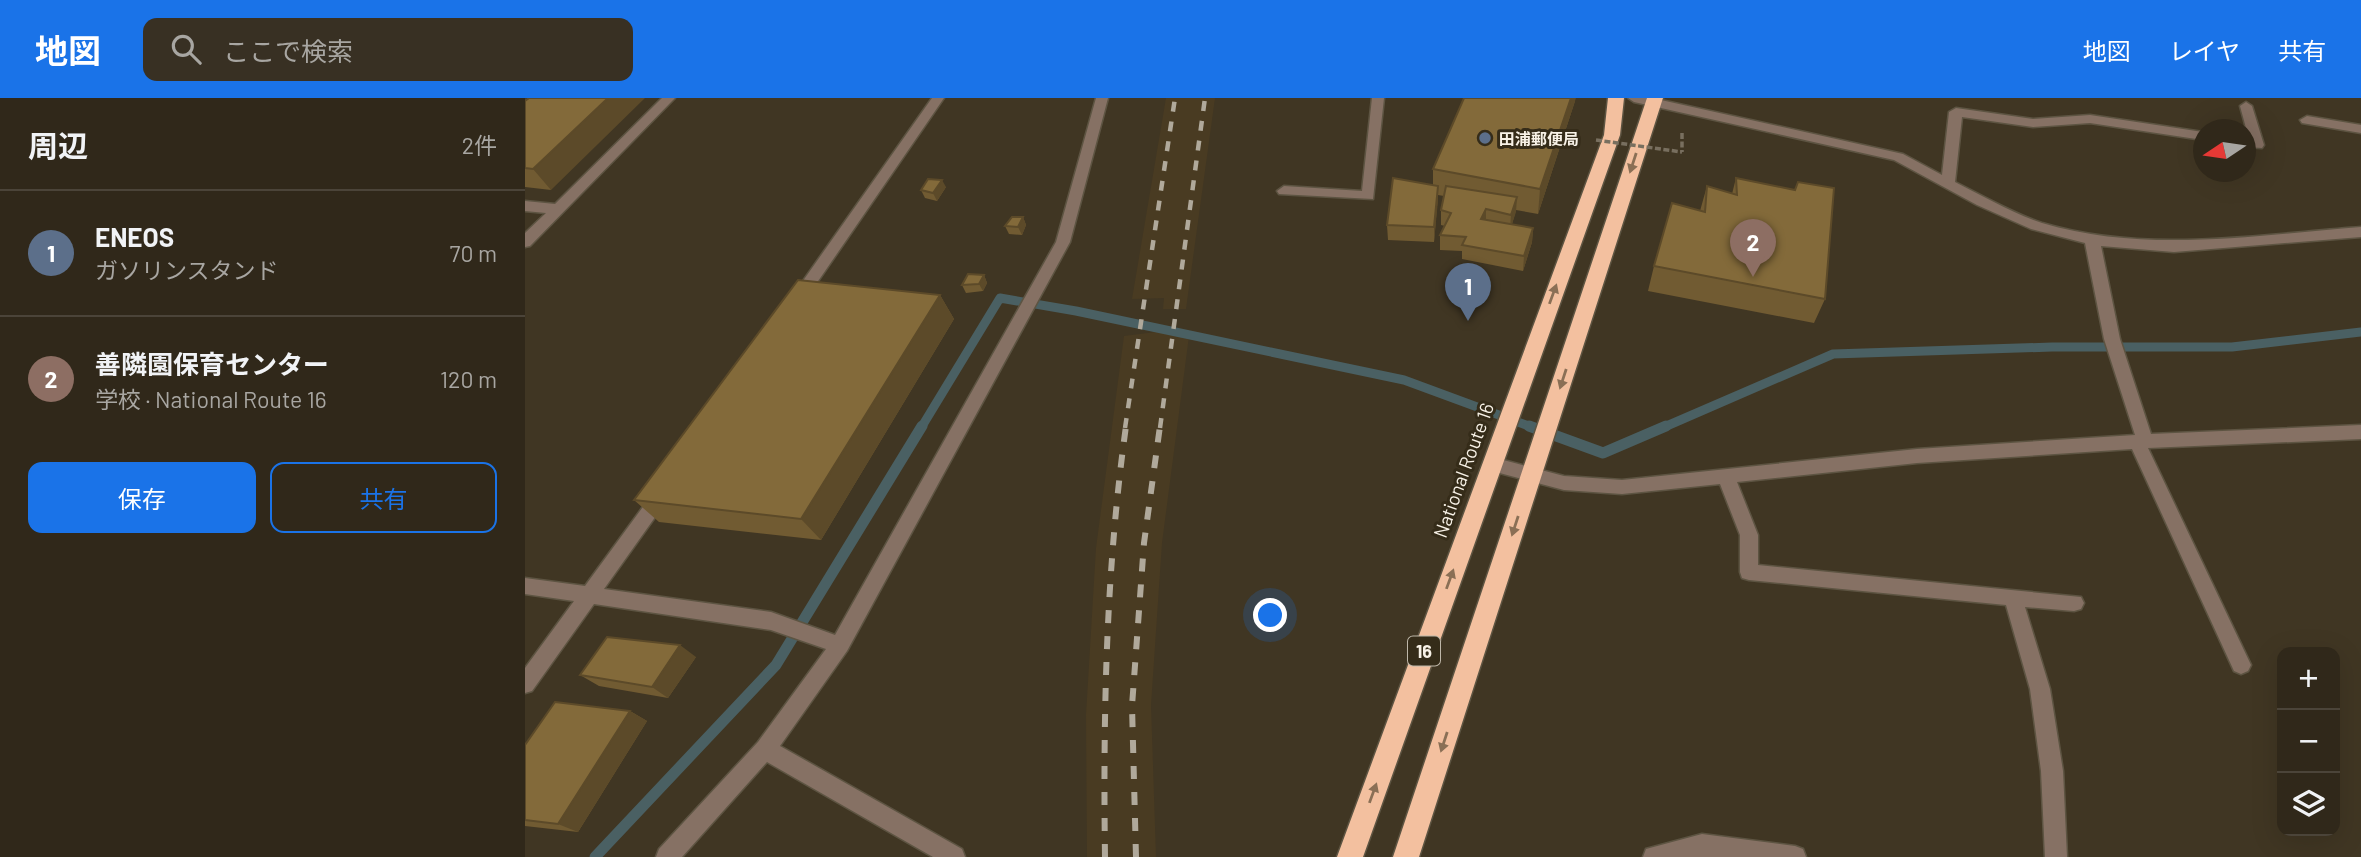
<!DOCTYPE html>
<html lang="ja">
<meta charset="utf-8">
<style>
:root{--surface:#30281a;--page:#383023;--text:#f1f3f6;--muted:#a8a6a2;--line:#4b4439;--accent:#1a73e8}
body{margin:0;font-family:Barlow,"Noto Sans JP",sans-serif;background:var(--page);color:var(--text)}
.controls{position:absolute;right:21px;bottom:21px;display:grid;overflow:hidden;border-radius:14px;box-shadow:0 7px 28px #0002}
.controls button{width:63px;height:63px;display:grid;place-items:center;padding:0;border:0;border-bottom:2px solid var(--line);background:var(--surface);color:var(--text);font:35px sans-serif}
.compass{position:absolute;left:1668px;top:21px;width:63px;height:63px;border-radius:50%;background:var(--surface);box-shadow:0 7px 28px #0002;rotate:257deg}
.you{position:absolute;left:746px;top:518px;width:24px;height:24px;margin:-18px;border:5px solid #fff;border-radius:50%;background:#1a73e8;box-shadow:0 0 0 10px #1a73e833}
.badge{display:grid;place-items:center;width:46px;height:46px;border-radius:50%;background:var(--accent);color:#fff;font-size:23px;font-weight:700}
.pin{position:absolute;translate:-50% -58px;filter:drop-shadow(0 2px 4px #0008)}
.pin::after{content:'';position:absolute;top:37px;width:24px;height:21px;background:inherit;clip-path:polygon(0 0,100% 0,50% 100%)}
.list{margin:0;padding:0;list-style:none}
h2{display:flex;justify-content:space-between;align-items:center;height:91px;margin:0;padding:0 28px;font-size:30px}
h2 small{font-size:23px;font-weight:400;color:var(--muted)}
.list li{display:grid;grid-template-columns:46px 1fr auto;gap:21px;align-items:center;box-sizing:border-box;height:126px;padding:0 28px;border-top:2px solid var(--line)}
.list b{display:block;font-size:26px;white-space:nowrap}
.list p{margin:0;font-size:23px;white-space:nowrap;color:var(--muted)}
.list em{font-size:23px;font-style:normal;color:var(--muted)}
.actions{display:flex;gap:14px;padding:21px 28px}
.actions a{flex:1;padding:16px 0;border:2px solid var(--accent);border-radius:14px;text-align:center;font-size:24px;color:var(--accent)}
.actions .main{background:var(--accent);color:#fff}
.icon{flex:none;width:38px;height:38px;fill:none;stroke:currentColor;stroke-width:2;stroke-linecap:round;stroke-linejoin:round}
.map{position:relative;flex:none;width:1836px;height:759px;overflow:hidden}
header{display:flex;align-items:center;gap:42px;box-sizing:border-box;height:98px;padding:0 35px;background:var(--accent);color:#fff}
header strong{font-size:33px}
nav{display:flex;gap:38px;margin-inline-start:auto;font-size:24px}
.search{width:490px;height:63px;background:var(--page);display:flex;align-items:center;gap:18px;box-sizing:border-box;padding:0 24px;border-radius:14px;color:var(--muted);font-size:26px}
main{display:flex}
aside{flex:1;background:var(--surface)}
.map>svg:first-child{display:block}
</style>
<header>
<strong>地図</strong>
<div class="search"><svg class="icon" aria-label="search" viewBox="0 0 24 24"><circle cx="10" cy="10" r="6"/><path d="M15 15l6 6"/></svg>ここで検索</div>
<nav><a>地図</a><a>レイヤ</a><a>共有</a></nav>
</header>
<main>
<aside>
<h2>周辺<small>2件</small></h2>
<ul class="list">
<li><span class="badge" style="background:#5c6f8a">1</span><div><b>ENEOS</b><p>ガソリンスタンド</p></div><em>70 m</em></li>
<li><span class="badge" style="background:#8d6e63">2</span><div><b>善隣園保育センター</b><p>学校 · National Route 16</p></div><em>120 m</em></li>
</ul>
<div class="actions"><a class="main">保存</a><a>共有</a></div>
</aside>
<div class="map">
<svg width="1836" height="759" viewBox="0 0 1836 759">
<rect width="100%" height="100%" fill="#403623"/>
<path fill="#493b22" d="M 641,0 L 690,0 L 661,211 L 638,211 L 639,200 L 607,201 Z
M 647,232 L 664,238 L 637,445 L 626,607 L 631,759 L 562,759 L 561,617 L 571,450 L 599,238 Z"/>
<g fill="none" stroke-linecap="round" stroke-linejoin="round">
<path stroke="#4a6063" stroke-width="9" d="M 396,330 L 475,200 L 551,213 L 879,282 L 1009,330
M 1137,330 L 1308,256 L 1527,249 L 1707,249 L 1836,234"/>
<path stroke="#4a6063" stroke-width="11" d="M 1004,328 L 1078,355 L 1141,328
M 70,759 L 251,567 L 397,328"/>
<defs>
<path id="minor" d="M 137,0 L 150,0 L 5,148 L 0,149 L 0,135 L 21,115 L 0,113 L 0,103 L 30,106 Z
M 407,0 L 419,0 L 278,205 L 268,205 L 265,201 L 268,197 Z
M 571,0 L 583,0 L 545,144 L 322,553 L 255,648 L 437,751 L 440,759 L 408,759 L 242,664 L 157,759 L 131,759 L 134,751 L 233,644 L 301,551 L 246,532 L 69,506 L 7,593 L 0,595 L 0,570 L 49,503 L 0,496 L 0,480 L 60,488 L 131,391 L 137,389 L 143,391 L 146,396 L 143,401 L 79,491 L 246,514 L 310,537 L 531,144 Z
M 847,0 L 859,0 L 848,101 L 754,96 L 752,93 L 759,88 L 837,93 Z
M 1103,0 L 1127,0 L 1378,56 L 1417,77 L 1424,14 L 1431,10 L 1508,21 L 1565,17 L 1678,34 L 1678,42 L 1565,25 L 1508,29 L 1437,19 L 1430,84 C 1458,98 1487,115 1517,125 C 1621,156 1730,137 1836,129 L 1836,139 L 1649,154 L 1576,148 L 1595,241 L 1626,336 L 1836,327 L 1836,341 L 1623,350 L 1726,567 L 1723,573 L 1716,576 L 1709,573 L 1607,351 L 1392,365 L 1212,384 L 1233,437 L 1233,467 L 1556,499 L 1559,505 L 1556,511 L 1549,513 L 1500,509 L 1525,591 L 1538,673 L 1542,759 L 1520,759 L 1516,673 L 1505,591 L 1481,507 L 1224,482 L 1217,480 L 1215,474 L 1215,437 L 1195,386 L 1097,396 L 1039,392 L 967,373 L 961,371 L 958,366 L 961,361 L 967,359 L 1039,378 L 1097,382 L 1392,351 L 1610,337 L 1579,241 L 1560,145 L 1506,131 L 1452,107 L 1369,62 L 1109,4 Z
M 1721,4 L 1727,8 L 1739,47 L 1737,50 L 1720,49 L 1720,41 L 1724,41 L 1715,8 Z
M 1782,18 L 1836,27 L 1836,35 L 1777,25 L 1775,22 Z
M 1177,736 L 1270,748 L 1278,751 L 1281,759 L 1118,759 L 1121,751 Z"/>
<path id="highway" d="M 1083,0 L 1099,0 L 1095,37 L 838,759 L 812,759 L 1079,37 Z
M 1122,0 L 1138,0 L 894,759 L 868,759 Z"/>
</defs>
<use href="#minor" stroke="#5d5442" stroke-width="3"/>
<use href="#highway" stroke="#5d5442" stroke-width="3"/>
<path stroke="#786f5f" stroke-width="3.5" stroke-dasharray="6 2.5" stroke-linecap="butt" d="M 1157,35 L 1157,54"/>
<use href="#minor" fill="#867164" fill-rule="evenodd"/>
<use href="#highway" fill="#f3c09f" fill-rule="evenodd"/>
<path stroke="#b0a99b" stroke-width="4.5" stroke-dasharray="10 10" stroke-linecap="butt" d="M 600,330 L 650,0
M 635,330 L 680,0"/>
<path stroke="#b0a99b" stroke-width="6" stroke-dasharray="13 13" stroke-linecap="butt" d="M 580,759 C 578,615 581,471 601,328
M 611,759 L 607,608 L 619,445 L 635,328"/>
<path stroke="#786f5f" stroke-width="3.5" stroke-dasharray="6 2.5" stroke-linecap="butt" d="M 1071,42 L 1157,54"/>
</g>
<path fill="#715b32" d="M 0,0 L 26,92 L 0,89 Z
M 1050,3 L 1013,116 L 991,112 L 987,126 L 1008,130 L 1007,144 L 998,173 L 937,161 L 937,153 L 915,152 L 915,137 L 920,128 L 916,127 L 916,112 L 919,98 L 913,97 L 909,144 L 863,142 L 862,127 L 908,87 L 908,71 Z
M 1211,80 L 1300,201 L 1289,225 L 1123,193 L 1129,168 L 1175,113 L 1182,88 L 1207,96 Z
M 421,89 L 412,103 L 400,100 L 396,92 Z
M 498,119 L 501,127 L 497,137 L 484,136 L 480,128 Z
M 459,177 L 462,185 L 458,193 L 441,195 L 437,187 Z
M 415,197 L 429,221 L 296,442 L 134,424 L 109,402 Z
M 171,559 L 143,600 L 74,588 L 55,577 Z
M 105,613 L 122,623 L 53,734 L 0,728 L 0,647 Z"/>
<path fill="#5c4a29" d="M 83,0 L 120,0 L 26,92 L 8,71 Z
M 1046,0 L 1051,0 L 1050,3 L 1013,116 L 1015,91 Z
M 417,82 L 421,89 L 412,103 L 408,95 Z
M 913,88 L 913,103 L 909,144 L 909,129 Z
M 992,99 L 991,114 L 985,132 L 986,117 Z
M 961,111 L 961,126 L 956,121 Z
M 498,119 L 501,127 L 497,137 L 493,129 Z
M 1008,130 L 1007,144 L 998,173 L 999,158 Z
M 459,177 L 462,185 L 458,193 L 454,186 Z
M 415,197 L 429,221 L 296,442 L 276,421 Z
M 155,547 L 171,559 L 143,600 L 127,589 Z
M 105,613 L 122,623 L 53,734 L 33,726 Z"/>
<path fill="#836a3a" stroke="#5c4a29" stroke-width="2" d="M 4,0 L 83,0 L 8,71 L 0,70 L 0,3 Z
M 939,0 L 1046,0 L 1015,91 L 908,71 Z
M 868,80 L 913,88 L 909,129 L 862,127 Z
M 1211,80 L 1270,92 L 1273,84 L 1309,90 L 1300,201 L 1129,168 L 1147,105 L 1180,114 L 1182,88 L 1212,97 Z
M 403,81 L 417,82 L 408,95 L 396,92 Z
M 921,88 L 992,99 L 986,117 L 961,111 L 956,121 L 1008,130 L 999,158 L 937,147 L 941,139 L 915,137 L 926,115 L 916,112 Z
M 487,119 L 498,119 L 493,129 L 480,128 Z
M 443,176 L 459,177 L 454,186 L 437,187 Z
M 273,182 L 415,197 L 276,421 L 109,402 Z
M 82,539 L 155,547 L 127,589 L 55,577 Z
M 30,604 L 105,613 L 33,726 L 0,722 L 0,647 Z"/>
<defs><path id="oneway-solid" d="M-6-.8H1V-3.2L6.5 0L1 3.2V.8H-6Z" transform="scale(1.75)"/></defs>
<g fill="#8a6f55">
<use href="#oneway-solid" transform="translate(1108 65) rotate(108)"/>
<use href="#oneway-solid" transform="translate(1028 196) rotate(-70)"/>
<use href="#oneway-solid" transform="translate(1038 281) rotate(108)"/>
<use href="#oneway-solid" transform="translate(990 428) rotate(108)"/>
<use href="#oneway-solid" transform="translate(925 481) rotate(-70)"/>
<use href="#oneway-solid" transform="translate(919 644) rotate(108)"/>
<use href="#oneway-solid" transform="translate(848 695) rotate(-70)"/>
</g>
<circle fill="#5c6f8a" stroke="#352c19" stroke-width="2.5" cx="960" cy="40" r="7"/>
<g text-anchor="middle" dominant-baseline="central" stroke-width="6" stroke-linejoin="round" paint-order="stroke">
<g font-size="16" font-weight="bold" fill="#f8f2e7" stroke="#352c19" text-anchor="start">
<text x="974" y="40">田浦郵便局</text>
</g>
<rect fill="#352c19" stroke="#beb7a9" stroke-width="2" x="883" y="538.5" width="32" height="29" rx="5"/>
<g font-size="18" font-weight="bold" fill="#f8f2e7">
<text x="899" y="553">16</text>
</g>
<g font-size="19" fill="#f8f2e7" stroke="#352c19">
<text transform="translate(938 372) rotate(-70)">National Route 16</text>
</g>
</g>
</svg>
<div class="controls">
<button>+</button>
<button>−</button>
<button><svg class="icon" aria-label="layers" viewBox="0 0 24 24"><path d="M12 4l9 5-9 5-9-5zM3 14l9 5 9-5"/></svg></button>
</div>
<svg class="compass" viewBox="-18 -18 36 36"><path d="M0-13l5 13h-10z" fill="#e53935"/><path d="M0 13l5-13h-10z" fill="#a8a6a2"/></svg>
<div class="you"></div>
<div class="pin badge" style="left:943px;top:223px;background:#5c6f8a">1</div>
<div class="pin badge" style="left:1228px;top:179px;background:#8d6e63">2</div>
</div>
</main>
